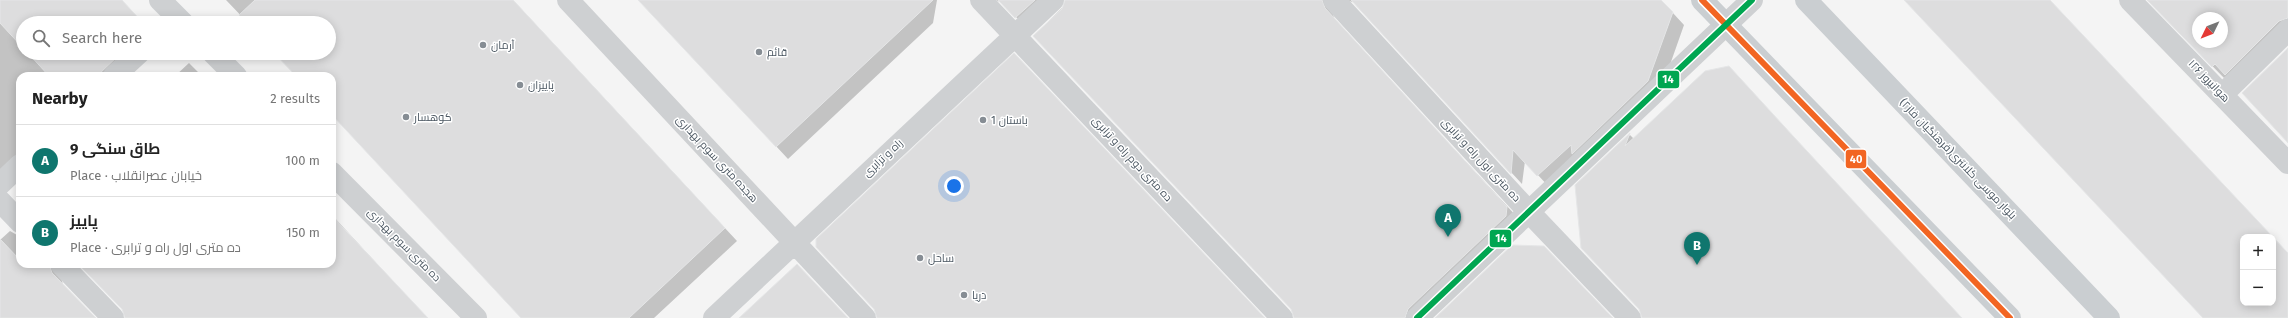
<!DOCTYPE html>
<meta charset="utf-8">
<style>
:root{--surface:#fff;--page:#f6f6f6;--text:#222;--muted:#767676;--line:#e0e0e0;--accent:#0f766e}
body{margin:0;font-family:"Fira Sans",Cairo,sans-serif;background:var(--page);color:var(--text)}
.controls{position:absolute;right:12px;bottom:12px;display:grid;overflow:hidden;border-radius:8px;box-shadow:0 2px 10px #0003}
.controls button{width:36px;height:36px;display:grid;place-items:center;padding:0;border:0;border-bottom:1px solid var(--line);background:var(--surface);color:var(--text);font:20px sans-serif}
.compass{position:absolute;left:2192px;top:12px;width:36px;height:36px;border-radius:50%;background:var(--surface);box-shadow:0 2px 10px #0003;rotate:227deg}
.you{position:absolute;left:954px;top:186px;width:14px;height:14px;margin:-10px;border:3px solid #fff;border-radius:50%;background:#1a73e8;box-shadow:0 0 0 6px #1a73e833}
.badge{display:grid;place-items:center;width:26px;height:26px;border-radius:50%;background:var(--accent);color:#fff;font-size:13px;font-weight:700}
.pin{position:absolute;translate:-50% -33px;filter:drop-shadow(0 1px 2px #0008)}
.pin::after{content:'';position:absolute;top:21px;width:14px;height:12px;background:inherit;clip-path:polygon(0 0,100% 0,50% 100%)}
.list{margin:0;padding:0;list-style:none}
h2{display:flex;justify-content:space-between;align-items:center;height:52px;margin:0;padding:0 16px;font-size:17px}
h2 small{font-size:13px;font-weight:400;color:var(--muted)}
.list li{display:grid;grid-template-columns:26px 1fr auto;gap:12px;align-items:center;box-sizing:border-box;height:72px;padding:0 16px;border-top:1px solid var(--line)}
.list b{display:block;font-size:15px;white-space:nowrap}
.list p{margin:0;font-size:13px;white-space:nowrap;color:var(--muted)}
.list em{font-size:13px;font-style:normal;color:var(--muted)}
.icon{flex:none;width:22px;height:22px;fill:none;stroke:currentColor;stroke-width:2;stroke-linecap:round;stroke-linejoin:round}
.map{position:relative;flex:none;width:2288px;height:318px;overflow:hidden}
.search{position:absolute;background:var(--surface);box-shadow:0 2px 10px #0003;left:16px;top:16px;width:320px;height:44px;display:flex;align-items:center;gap:10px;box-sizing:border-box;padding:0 14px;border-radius:22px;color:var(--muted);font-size:15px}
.panel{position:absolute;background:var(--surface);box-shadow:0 2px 10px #0003;left:16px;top:72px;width:320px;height:196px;border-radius:12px}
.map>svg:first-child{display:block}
</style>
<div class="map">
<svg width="2288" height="318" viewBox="0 0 2288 318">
<rect width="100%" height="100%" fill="#f4f4f4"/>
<path fill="#0003" fill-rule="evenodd" d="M 0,0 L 121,0 L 143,23 L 23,23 L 23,53 L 146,53 L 122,76 L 20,76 L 20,171 L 0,177 Z
M 226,0 L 513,0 L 737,241 L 654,318 L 522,318 L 332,114 L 332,76 L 297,76 L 276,53 L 329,53 L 329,23 L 248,23 Z
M 640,0 L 937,0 L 933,23 L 788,159 Z
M 996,0 L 1061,0 L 1028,29 L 1002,3 Z
M 1066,0 L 1342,0 L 1333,15 L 1336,22 L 1519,219 L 1423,318 L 1295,318 L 1292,309 L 1034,36 L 1066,4 Z
M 1347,0 L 1661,0 L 1684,25 L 1660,93 L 1550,188 L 1525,161 L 1522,184 L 1355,3 Z
M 2148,0 L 2288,0 L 2288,36 L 2224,78 ZM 2198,18 L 2222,18 L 2222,42 L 2198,42 Z
M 189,63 L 202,76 L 175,76 Z
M 1630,135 L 1634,139 L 1961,318 L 1642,318 L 1640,309 L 1576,186 Z
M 332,215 L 427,318 L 125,318 L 123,309 L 78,264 L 332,264 Z
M 10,231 L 17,235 L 20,234 L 20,264 L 74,264 L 60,273 L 63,285 L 95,318 L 0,318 L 0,240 Z"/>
<path fill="#ddddde" stroke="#e5e6e7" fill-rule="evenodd" d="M 0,0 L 122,0 L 143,23 L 23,23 L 23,48 L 0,23 Z
M 255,0 L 513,0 L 725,228 L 629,318 L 521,318 L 332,115 L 332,76 L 296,76 L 274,53 L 329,53 L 329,23 L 247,23 L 239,15 Z
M 638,0 L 933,0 L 776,147 Z
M 998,0 L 1035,0 L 1015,18 Z
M 1065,0 L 1322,0 L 1325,8 L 1507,207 L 1506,216 L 1408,309 L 1405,318 L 1294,318 L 1291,309 L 1033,36 L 1062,9 Z
M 1351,0 L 1661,0 L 1673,12 L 1648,81 L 1572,154 L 1571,145 L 1537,176 L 1513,150 L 1511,174 Z
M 1904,0 L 2050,0 L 2288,253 L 2288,318 L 2203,318 ZM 2243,237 L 2273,237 L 2273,303 L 2243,303 Z
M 2147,0 L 2288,0 L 2288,18 L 2279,21 L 2225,75 L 2215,64 L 2212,67 ZM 2198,18 L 2222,18 L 2222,42 L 2198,42 Z
M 2288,48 L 2288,143 L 2242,93 Z
M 28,53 L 121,53 L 97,76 L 49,76 Z
M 1014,53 L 1265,318 L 877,318 L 874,309 L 816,247 L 816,239 Z
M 1729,66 L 1794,137 L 1962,318 L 1642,318 L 1639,309 L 1581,248 L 1575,185 L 1630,133 L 1625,146 L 1705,71 Z
M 332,216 L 428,318 L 125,318 L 122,309 L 78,264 L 332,264 Z
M 0,239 L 20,260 L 20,264 L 49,264 L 52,273 L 96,318 L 0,318 Z
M 1512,245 L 1544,246 L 1613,318 L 1435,318 Z
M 797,264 L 848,318 L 739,318 Z"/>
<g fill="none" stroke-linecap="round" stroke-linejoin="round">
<path stroke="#ced0d2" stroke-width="22" d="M 160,0 L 183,23
M 568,0 L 865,318
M 981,0 L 1282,318
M 1334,0 L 1529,212 L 1630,318
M 2130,0 L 2288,163
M 213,53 L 236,76
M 114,76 L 139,53
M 2222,95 L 2288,30
M 332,173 L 476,318
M 0,184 L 20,165
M 0,201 L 20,222
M 61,264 L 113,318
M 714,318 L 1053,0
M 1417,318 L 1752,0"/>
<path stroke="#caced1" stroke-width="22" d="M 1702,0 L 2010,318
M 1806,0 L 2109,318"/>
<defs>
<path id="bus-1" d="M 1702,0 L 2010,318"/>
<path id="bus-2" d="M 1417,318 L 1752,0"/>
</defs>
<use href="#bus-1" stroke="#fff" stroke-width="9"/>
<use href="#bus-2" stroke="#fff" stroke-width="9"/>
<use href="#bus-1" stroke="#f26522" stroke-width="6"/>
<use href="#bus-2" stroke="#00a651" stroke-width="6"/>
</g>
<g fill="#868d94" stroke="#fff" stroke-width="1.5">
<circle cx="483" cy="45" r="4"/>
<circle cx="759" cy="52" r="4"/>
<circle cx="520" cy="85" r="4"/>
<circle cx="406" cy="117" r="4"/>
<circle cx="983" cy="120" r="4"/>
<circle cx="920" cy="258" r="4"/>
<circle cx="964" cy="295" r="4"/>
</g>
<g text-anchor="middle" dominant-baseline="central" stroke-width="3" stroke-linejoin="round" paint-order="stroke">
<g font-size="11" fill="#4a5661" stroke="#fff" text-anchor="start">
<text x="491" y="45">آرمان</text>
<text x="767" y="52">قائم</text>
<text x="528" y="85">پاییزان</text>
<text x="414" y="117">کوهسار</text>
<text x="991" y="120">باستان 1</text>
<text x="928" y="258">ساحل</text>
<text x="972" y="295">دریا</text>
</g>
<g font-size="11" fill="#4a5661" stroke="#fff">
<text transform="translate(2209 81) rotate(46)">هوانیروز ۱۲۶</text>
<text transform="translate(883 158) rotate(-43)">راه و ترابری</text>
<text transform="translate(717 159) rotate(47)">هجده متری سوم بهداری</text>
<text transform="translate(1132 159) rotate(47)">ده متری دوم راه و ترابری</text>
<text transform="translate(1958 159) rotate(46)">بلوار موسی کلانتری(فرهنگیان فاز۲)</text>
<text transform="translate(1481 160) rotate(47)">ده متری اول راه و ترابری</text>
<text transform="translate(404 245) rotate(45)">ده متری سوم بهداری</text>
</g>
</g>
<g stroke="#fff" stroke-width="1.5">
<rect x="1657" y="70" width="23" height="19" rx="4" fill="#00a651"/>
<rect x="1845" y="149" width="22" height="20" rx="4" fill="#f26522"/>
<rect x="1489" y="229" width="23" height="19" rx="4" fill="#00a651"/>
</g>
<g font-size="11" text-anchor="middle" font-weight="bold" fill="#fff">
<text x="1668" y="83">14</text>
<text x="1856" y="163">40</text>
<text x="1501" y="242">14</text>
</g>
</svg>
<div class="controls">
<button>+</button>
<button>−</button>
</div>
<svg class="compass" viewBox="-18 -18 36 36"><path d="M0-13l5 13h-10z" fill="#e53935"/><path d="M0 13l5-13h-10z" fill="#767676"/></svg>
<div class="you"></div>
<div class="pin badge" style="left:1448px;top:237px">A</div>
<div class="pin badge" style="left:1697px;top:265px">B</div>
<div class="search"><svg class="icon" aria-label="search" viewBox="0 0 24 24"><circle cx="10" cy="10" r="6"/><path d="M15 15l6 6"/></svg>Search here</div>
<section class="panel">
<h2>Nearby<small>2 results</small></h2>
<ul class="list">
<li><span class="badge">A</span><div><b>طاق سنگی 9</b><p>Place · خیابان عصرانقلاب</p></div><em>100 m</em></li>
<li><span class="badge">B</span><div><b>پاییز</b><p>Place · ده متری اول راه و ترابری</p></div><em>150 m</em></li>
</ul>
</section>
</div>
